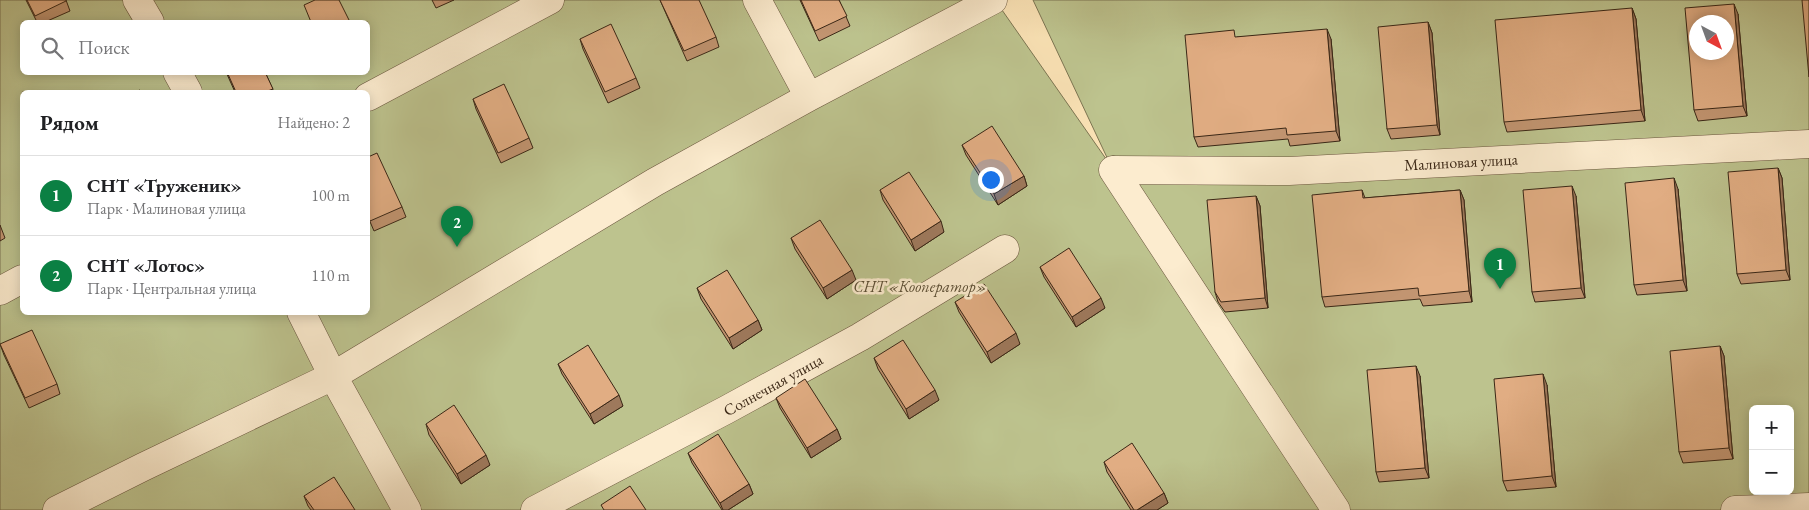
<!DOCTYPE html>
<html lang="ru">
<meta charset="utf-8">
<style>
:root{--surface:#fff;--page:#f2f2f2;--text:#202124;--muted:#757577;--line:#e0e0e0;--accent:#0b8043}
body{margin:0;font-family:"EB Garamond",serif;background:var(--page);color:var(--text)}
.controls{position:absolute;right:15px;bottom:15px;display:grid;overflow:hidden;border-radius:8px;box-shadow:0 2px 12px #0003}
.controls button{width:45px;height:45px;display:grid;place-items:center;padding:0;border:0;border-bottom:1px solid var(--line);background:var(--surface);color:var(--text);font:25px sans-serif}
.compass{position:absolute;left:1689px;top:15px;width:45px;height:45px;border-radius:50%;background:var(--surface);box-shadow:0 2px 12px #0003;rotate:139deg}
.you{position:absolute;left:990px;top:179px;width:18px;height:18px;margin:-12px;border:4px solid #fff;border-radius:50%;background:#1a73e8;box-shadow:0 0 0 8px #1a73e833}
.badge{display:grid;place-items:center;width:32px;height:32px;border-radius:50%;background:var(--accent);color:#fff;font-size:16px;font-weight:700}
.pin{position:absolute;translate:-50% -41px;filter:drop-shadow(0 1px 2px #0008)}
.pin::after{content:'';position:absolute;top:26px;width:18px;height:15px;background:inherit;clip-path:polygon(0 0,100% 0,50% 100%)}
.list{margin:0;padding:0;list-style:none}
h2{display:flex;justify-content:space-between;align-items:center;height:65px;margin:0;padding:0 20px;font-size:21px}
h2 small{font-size:16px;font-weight:400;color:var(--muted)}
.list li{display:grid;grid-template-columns:32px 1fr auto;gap:15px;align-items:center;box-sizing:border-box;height:80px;padding:0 20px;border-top:1px solid var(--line)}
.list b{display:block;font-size:19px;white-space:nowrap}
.list p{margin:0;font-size:16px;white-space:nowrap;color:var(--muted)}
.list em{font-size:16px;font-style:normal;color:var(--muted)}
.icon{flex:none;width:28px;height:28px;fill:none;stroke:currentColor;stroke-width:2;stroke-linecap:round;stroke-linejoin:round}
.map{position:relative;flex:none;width:1809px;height:510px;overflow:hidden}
.search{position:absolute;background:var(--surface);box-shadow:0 2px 12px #0003;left:20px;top:20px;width:350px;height:55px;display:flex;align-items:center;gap:12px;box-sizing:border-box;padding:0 18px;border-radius:8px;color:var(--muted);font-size:19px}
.panel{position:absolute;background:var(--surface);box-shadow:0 2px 12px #0003;left:20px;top:90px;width:350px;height:225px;border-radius:8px}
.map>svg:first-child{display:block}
</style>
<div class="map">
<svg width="1809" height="510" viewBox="0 0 1809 510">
<rect width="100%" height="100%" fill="#fae2b5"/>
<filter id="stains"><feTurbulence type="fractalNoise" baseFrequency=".004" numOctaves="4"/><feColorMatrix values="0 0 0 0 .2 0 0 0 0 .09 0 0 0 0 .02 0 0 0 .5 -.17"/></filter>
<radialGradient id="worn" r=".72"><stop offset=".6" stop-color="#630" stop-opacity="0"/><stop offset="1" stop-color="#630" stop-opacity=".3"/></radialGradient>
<path fill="#bdc38e" stroke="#7c7552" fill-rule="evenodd" d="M 0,0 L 995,0 L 1111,166 L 1033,0 L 1809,0 L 1809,510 L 0,510 ZM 22,22 L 368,22 L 368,72 L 22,72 ZM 1696,22 L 1726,22 L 1726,52 L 1696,52 ZM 22,92 L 368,92 L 368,312 L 22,312 ZM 1753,409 L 1790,409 L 1790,491 L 1753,491 Z"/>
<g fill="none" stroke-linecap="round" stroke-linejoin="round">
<defs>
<path id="minor" d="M 137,0 L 150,22
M 757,0 L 809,97
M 177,72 L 188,92
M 368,97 L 550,0
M 1113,170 L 1289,171 L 1809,144
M 1113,170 L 1336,510
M 0,291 L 22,279
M 301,312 L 333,376 L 407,510
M 57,510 L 143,467 L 333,376 L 655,182 L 809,97 L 993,0
M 535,510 L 726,410 L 860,337 L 1005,249
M 1735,510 L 1809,507"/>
</defs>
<use href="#minor" stroke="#6a563e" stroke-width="29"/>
<use href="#minor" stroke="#fceccf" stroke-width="28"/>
</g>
<path fill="#c29571" stroke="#3a2716" d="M 26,0 L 66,0 L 70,11 L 45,22 L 37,22 Z
M 432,0 L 454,0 L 436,8 Z
M 660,0 L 716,37 L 719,47 L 687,61 Z
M 800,0 L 839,0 L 850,26 L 819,41 Z
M 1632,8 L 1636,19 L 1645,121 L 1507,132 L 1504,122 Z
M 1738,14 L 1747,116 L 1698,121 L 1694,110 Z
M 1428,22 L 1432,33 L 1440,135 L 1391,139 L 1387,129 Z
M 1237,37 L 1331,39 L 1340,141 L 1290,146 L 1288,139 L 1198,147 L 1194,137 Z
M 580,39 L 636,78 L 640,88 L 608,103 L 583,49 Z
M 226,72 L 265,72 L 274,92 L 235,92 Z
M 473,99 L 529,138 L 533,148 L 501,163 L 476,109 Z
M 962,145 L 1024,176 L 1027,186 L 998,205 L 966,155 Z
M 368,157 L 402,207 L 406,217 L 374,231 L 368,217 Z
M 1778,168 L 1782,178 L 1790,280 L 1741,284 L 1737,274 Z
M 1678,189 L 1687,291 L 1637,295 L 1634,285 Z
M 880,190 L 944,232 L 915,251 L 883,200 Z
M 1362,190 L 1365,198 L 1460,190 L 1464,200 L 1472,302 L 1423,306 L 1420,299 L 1325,307 L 1322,297 Z
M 1256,196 L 1260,206 L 1268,308 L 1225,312 L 1218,302 L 1215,292 Z
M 1576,196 L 1585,298 L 1535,302 L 1532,292 Z
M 0,225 L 5,238 L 0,241 Z
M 791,238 L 856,280 L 827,299 L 795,249 Z
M 1040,267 L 1105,308 L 1076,327 L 1044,277 Z
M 697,288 L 758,320 L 762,330 L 733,349 L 701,299 Z
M 955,302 L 1020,344 L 991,363 L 959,312 Z
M 0,344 L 57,384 L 60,394 L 29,408 L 4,355 Z
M 1720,346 L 1724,356 L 1733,459 L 1683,463 L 1679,452 Z
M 874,358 L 939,400 L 909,419 L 878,369 Z
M 558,364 L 623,406 L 594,424 L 562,374 Z
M 1420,376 L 1429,478 L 1379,482 L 1376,472 Z
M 1547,385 L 1556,487 L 1507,491 L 1503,481 Z
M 776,398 L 837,429 L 841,439 L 811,458 L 780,408 Z
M 426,424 L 490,465 L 461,484 L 429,435 Z
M 688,453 L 749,484 L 753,494 L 728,510 L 722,510 L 692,463 Z
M 1104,462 L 1164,493 L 1168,503 L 1157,510 L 1131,510 L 1107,472 Z
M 304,496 L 355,510 L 311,510 L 308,506 Z"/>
<path fill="#9e795c" stroke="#3a2716" d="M 1734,4 L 1738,14 L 1747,116 L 1743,106 Z
M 1632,8 L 1636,19 L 1645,121 L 1641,110 Z
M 1428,22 L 1432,33 L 1440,135 L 1437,125 Z
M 1327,29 L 1331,39 L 1340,141 L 1336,131 Z
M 1778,168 L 1782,178 L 1790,280 L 1786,270 Z
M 1024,176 L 1027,186 L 998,205 L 994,194 Z
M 1674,178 L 1678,189 L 1687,291 L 1683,280 Z
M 1572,186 L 1576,196 L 1585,298 L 1581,288 Z
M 1460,190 L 1464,200 L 1472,302 L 1469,291 Z
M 1256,196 L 1260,206 L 1268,308 L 1265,298 Z
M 941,221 L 944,232 L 915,251 L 911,240 Z
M 852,270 L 856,280 L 827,299 L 823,288 Z
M 1101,298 L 1105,308 L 1076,327 L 1072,317 Z
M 758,320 L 762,330 L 733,349 L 729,338 Z
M 1016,333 L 1020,344 L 991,363 L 987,352 Z
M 1720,346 L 1724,356 L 1733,459 L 1729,448 Z
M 1416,366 L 1420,376 L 1429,478 L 1425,468 Z
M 1543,374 L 1547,385 L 1556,487 L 1552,476 Z
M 935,390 L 939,400 L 909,419 L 906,409 Z
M 619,395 L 623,406 L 594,424 L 590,414 Z
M 837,429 L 841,439 L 811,458 L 807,448 Z
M 486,455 L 490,465 L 461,484 L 457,474 Z
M 749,484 L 753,494 L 728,510 L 723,510 L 720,503 Z
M 1164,493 L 1168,503 L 1157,510 L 1137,510 Z"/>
<path fill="#e1ad83" stroke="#3a2716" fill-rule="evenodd" d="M 27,0 L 66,0 L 66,1 L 35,16 Z
M 315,0 L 339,0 L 350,22 L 311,22 L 304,5 Z
M 660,0 L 699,0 L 716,37 L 684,51 Z
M 801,0 L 839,0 L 847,16 L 815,31 Z
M 1802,0 L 1809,0 L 1809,77 Z
M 1734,4 L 1743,106 L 1694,110 L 1685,8 ZM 1696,22 L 1726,22 L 1726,52 L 1696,52 Z
M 1632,8 L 1641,110 L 1504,122 L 1495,20 Z
M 1428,22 L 1437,125 L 1387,129 L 1378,27 Z
M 611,24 L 636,78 L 605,92 L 580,39 Z
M 1327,29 L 1336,131 L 1287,135 L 1286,128 L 1194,137 L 1185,35 L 1234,30 L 1235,37 Z
M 227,72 L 265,72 L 273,89 L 265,92 L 236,92 Z
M 504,84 L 529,138 L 498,153 L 473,99 Z
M 140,90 L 141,92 L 134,92 Z
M 992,126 L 1024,176 L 994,194 L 962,145 Z
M 377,153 L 402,207 L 370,221 L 368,215 L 368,157 Z
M 1778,168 L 1786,270 L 1737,274 L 1728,172 Z
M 909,172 L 941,221 L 911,240 L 880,190 Z
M 1674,178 L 1683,280 L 1634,285 L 1625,183 Z
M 1572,186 L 1581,288 L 1532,292 L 1523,190 Z
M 1362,190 L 1363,198 L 1460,190 L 1469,291 L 1419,296 L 1418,288 L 1322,297 L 1312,195 Z
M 1256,196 L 1265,298 L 1221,302 L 1215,292 L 1207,200 Z
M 820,220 L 852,270 L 823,288 L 791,238 Z
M 1069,248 L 1101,298 L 1072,317 L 1040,267 Z
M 727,270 L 758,320 L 729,338 L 697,288 Z
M 984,284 L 1016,333 L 987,352 L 955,302 Z
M 32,330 L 57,384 L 25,398 L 0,344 Z
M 903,340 L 935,390 L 906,409 L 874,358 Z
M 588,345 L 619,395 L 590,414 L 558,364 Z
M 1720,346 L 1729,448 L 1679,452 L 1670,351 Z
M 1416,366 L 1425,468 L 1376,472 L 1367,370 Z
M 1543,374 L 1552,476 L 1503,481 L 1494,379 Z
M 805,379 L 837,429 L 807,448 L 776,398 Z
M 454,405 L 486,455 L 457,474 L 426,424 Z
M 718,434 L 749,484 L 720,503 L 688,453 Z
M 1132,443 L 1164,493 L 1137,510 L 1134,510 L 1104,462 Z
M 334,477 L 355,510 L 314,510 L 304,496 Z
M 630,486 L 646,510 L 604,510 L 601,505 Z"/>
<g text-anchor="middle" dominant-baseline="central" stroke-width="5" stroke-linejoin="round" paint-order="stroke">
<g font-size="16" fill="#3a2716" stroke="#fceccf">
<text transform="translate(1461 162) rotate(-3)">Малиновая улица</text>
<text transform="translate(773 385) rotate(-29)">Солнечная улица</text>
</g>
<g font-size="16" font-style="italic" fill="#5b4e34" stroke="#fceccf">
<text x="920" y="286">СНТ «Кооператор»</text>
</g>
</g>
<rect width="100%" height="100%" filter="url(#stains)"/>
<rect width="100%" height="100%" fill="url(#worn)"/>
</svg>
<div class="controls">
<button>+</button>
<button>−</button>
</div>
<svg class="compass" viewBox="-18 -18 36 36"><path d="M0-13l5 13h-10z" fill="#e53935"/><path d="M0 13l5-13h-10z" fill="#757577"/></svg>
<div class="you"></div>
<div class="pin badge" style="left:1500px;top:289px">1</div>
<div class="pin badge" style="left:457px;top:247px">2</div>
<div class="search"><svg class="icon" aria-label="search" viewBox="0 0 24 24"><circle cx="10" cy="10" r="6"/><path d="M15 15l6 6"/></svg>Поиск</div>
<section class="panel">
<h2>Рядом<small>Найдено: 2</small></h2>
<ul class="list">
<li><span class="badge">1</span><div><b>СНТ «Труженик»</b><p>Парк · Малиновая улица</p></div><em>100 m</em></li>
<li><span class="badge">2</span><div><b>СНТ «Лотос»</b><p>Парк · Центральная улица</p></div><em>110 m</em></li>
</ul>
</section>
</div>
